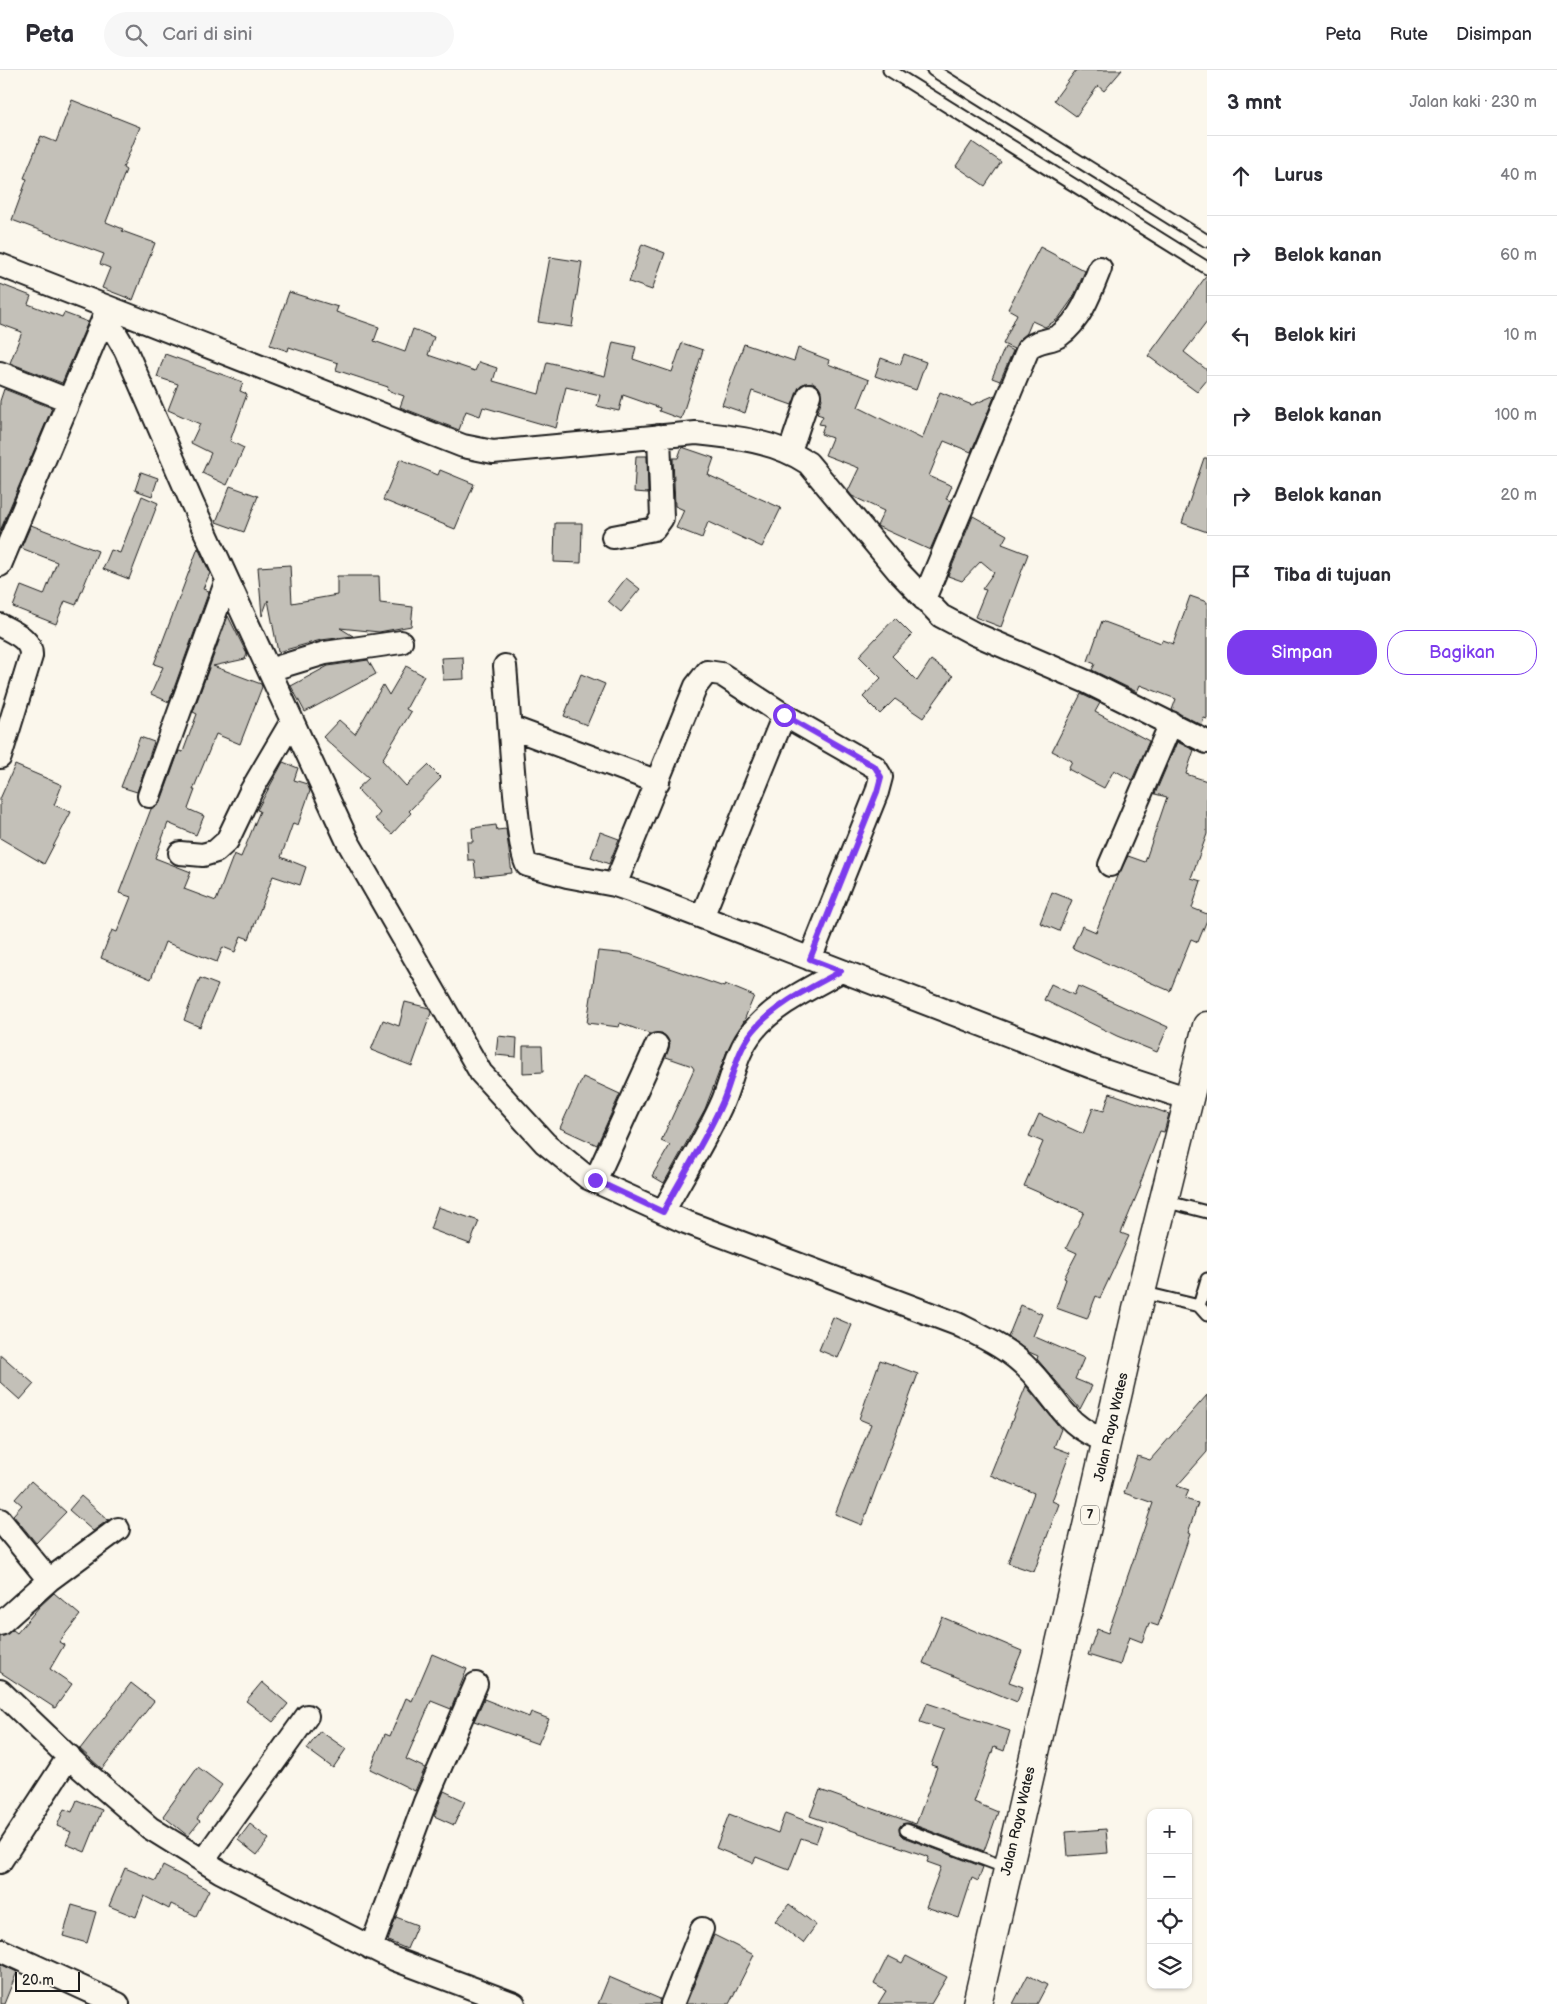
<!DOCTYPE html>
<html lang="id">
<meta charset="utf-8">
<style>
:root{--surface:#fff;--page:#f7f7f7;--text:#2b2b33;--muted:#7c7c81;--line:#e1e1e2;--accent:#7c3aed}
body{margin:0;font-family:"Balsamiq Sans",sans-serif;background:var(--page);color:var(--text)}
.controls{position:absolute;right:15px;bottom:15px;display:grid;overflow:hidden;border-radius:10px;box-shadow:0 1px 4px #0004}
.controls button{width:45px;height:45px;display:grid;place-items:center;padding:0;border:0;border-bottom:1px solid var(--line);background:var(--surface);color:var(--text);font:25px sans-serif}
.scale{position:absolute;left:15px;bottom:12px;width:65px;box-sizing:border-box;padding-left:5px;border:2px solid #1c1c1c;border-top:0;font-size:14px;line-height:18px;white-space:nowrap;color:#1c1c1c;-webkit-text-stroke:4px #fbf7ec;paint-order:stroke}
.stop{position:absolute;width:15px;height:15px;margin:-11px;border:4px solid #7c3aed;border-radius:50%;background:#fff}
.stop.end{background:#7c3aed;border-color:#fff;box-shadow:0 1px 5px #0008}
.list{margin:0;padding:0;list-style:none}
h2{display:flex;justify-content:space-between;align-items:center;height:65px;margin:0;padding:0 20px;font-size:21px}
h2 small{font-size:16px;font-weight:400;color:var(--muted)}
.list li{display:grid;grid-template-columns:32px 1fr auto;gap:15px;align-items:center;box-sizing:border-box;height:80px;padding:0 20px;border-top:1px solid var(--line)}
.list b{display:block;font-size:19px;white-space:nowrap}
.list em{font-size:16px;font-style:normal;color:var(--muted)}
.actions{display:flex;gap:10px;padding:15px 20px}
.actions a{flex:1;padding:11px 0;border:1px solid var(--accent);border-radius:20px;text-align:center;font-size:18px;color:var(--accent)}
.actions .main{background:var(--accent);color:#fff}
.icon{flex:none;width:28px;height:28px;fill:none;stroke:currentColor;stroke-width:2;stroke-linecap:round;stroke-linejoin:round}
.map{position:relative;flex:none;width:1207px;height:1934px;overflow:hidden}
header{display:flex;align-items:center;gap:30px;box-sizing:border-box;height:70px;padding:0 25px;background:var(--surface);border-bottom:1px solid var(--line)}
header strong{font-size:24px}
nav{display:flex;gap:28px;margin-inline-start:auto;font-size:18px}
.search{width:350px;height:45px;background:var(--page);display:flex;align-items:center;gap:12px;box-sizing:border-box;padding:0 18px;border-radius:28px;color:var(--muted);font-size:19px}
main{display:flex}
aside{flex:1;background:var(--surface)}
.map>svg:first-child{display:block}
</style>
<header>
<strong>Peta</strong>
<div class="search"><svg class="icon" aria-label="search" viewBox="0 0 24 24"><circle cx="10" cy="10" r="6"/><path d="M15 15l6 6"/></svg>Cari di sini</div>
<nav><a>Peta</a><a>Rute</a><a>Disimpan</a></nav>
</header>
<main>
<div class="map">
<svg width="1207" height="1934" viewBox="0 0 1207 1934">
<rect width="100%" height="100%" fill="#fbf7ec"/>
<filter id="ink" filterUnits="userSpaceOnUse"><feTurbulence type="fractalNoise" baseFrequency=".02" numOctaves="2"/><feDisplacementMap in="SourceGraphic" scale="10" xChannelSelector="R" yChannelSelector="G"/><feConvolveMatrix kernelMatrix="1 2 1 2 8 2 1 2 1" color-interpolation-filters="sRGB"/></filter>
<g filter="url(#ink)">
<path fill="#c3c0b8" stroke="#1c1c1c" d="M 1076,0 L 1122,0 L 1104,21 L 1098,16 L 1076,46 L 1054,30 Z
M 72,30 L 140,57 L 123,98 L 126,100 L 106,152 L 123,159 L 122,161 L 155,173 L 133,230 L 102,218 L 110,198 L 100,194 L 104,184 L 12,150 L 27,109 L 24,108 L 41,66 L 56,72 Z
M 972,72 L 1001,92 L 985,116 L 956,96 Z
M 642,174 L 665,183 L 652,220 L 629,212 Z
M 1040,177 L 1085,201 L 1073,228 L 1058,249 L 1045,257 L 1032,251 L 1027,263 L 1019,270 L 1014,279 L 1003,274 L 1017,244 L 1008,239 Z
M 550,187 L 582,192 L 572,257 L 538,252 Z
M 1207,205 L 1207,252 L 1184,282 L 1207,300 L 1207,310 L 1197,322 L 1148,286 Z
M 0,214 L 31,226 L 28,234 L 62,247 L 64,243 L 88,252 L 62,313 L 10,293 L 22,262 L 0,254 Z
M 289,222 L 338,237 L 336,242 L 379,257 L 374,271 L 405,282 L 413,259 L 434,267 L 428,285 L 475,301 L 479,292 L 497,298 L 493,311 L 539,324 L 547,292 L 605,306 L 613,272 L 636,277 L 633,289 L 672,302 L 682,273 L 703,280 L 681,349 L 659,341 L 660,338 L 623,325 L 619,341 L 597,336 L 600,325 L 566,317 L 556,358 L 483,337 L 480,346 L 466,341 L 459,360 L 400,337 L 404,326 L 387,320 L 388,317 L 336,300 L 338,293 L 289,277 L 288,281 L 270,275 Z
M 744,274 L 794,291 L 798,278 L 829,290 L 828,294 L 869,310 L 858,337 L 922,369 L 940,322 L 972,335 L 995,325 L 971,382 L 944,371 L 936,389 L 929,406 L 952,416 L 946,429 L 951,431 L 930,480 L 877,456 L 884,441 L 852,426 L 848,421 L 859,398 L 825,385 L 832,368 L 821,364 L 824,355 L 819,354 L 823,346 L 817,344 L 822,329 L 818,316 L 813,312 L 801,315 L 792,335 L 752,321 L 745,343 L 722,335 Z
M 1005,277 L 1013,281 L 1000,311 L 992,308 Z
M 165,284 L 243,312 L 240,321 L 247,324 L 230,371 L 244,378 L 227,415 L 202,403 L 211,383 L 191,373 L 200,354 L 168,340 L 178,314 L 157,307 Z
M 904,284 L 926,292 L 916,320 L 875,306 L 881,288 L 900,295 Z
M 4,319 L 52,338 L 0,461 L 0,331 Z
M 682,377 L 714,388 L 708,405 L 781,438 L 762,477 L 708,452 L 702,468 L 676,458 L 684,440 L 675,436 L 673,388 L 678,388 Z
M 636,386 L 647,386 L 648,423 L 634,422 Z
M 1204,388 L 1207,388 L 1207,462 L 1182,453 Z
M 400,389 L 438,405 L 440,400 L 474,414 L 455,459 L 383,430 Z
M 141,402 L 158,408 L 152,426 L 135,420 Z
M 230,416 L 258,426 L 244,462 L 216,452 Z
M 142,426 L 158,433 L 129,509 L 103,499 L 111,480 L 120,483 Z
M 973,446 L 1007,465 L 1002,474 L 1028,484 L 1001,557 L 975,547 L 986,520 L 982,519 L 994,502 L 981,491 L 962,511 L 948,506 Z
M 555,453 L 582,453 L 581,493 L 554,492 Z
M 31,455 L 98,481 L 76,535 L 65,531 L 56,554 L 13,537 L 21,516 L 44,525 L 57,492 L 21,478 Z
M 198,478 L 210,503 L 203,519 L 209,521 L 169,632 L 151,624 L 163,597 L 154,594 Z
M 290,495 L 292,533 L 337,525 L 337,506 L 379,506 L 380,533 L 413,537 L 411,556 L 379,562 L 340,558 L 353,566 L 321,570 L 278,582 L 268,530 L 262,546 L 258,497 Z
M 626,508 L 640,519 L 621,542 L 608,531 Z
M 1190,526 L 1207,532 L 1207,649 L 1204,648 L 1202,655 L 1172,640 L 1176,629 L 1140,615 L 1137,622 L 1092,600 L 1095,594 L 1088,591 L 1102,551 L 1161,573 L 1162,570 L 1173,574 Z
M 228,546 L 247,584 L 245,589 L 213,596 L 261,614 L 262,617 L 240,674 L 216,664 L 193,720 L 195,720 L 188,739 L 204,746 L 196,765 L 168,753 L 155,788 L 191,802 L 184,819 L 216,831 L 234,784 L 241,787 L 260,741 L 257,740 L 283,692 L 298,698 L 294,710 L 307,714 L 310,721 L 298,755 L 293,753 L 281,787 L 306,797 L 300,815 L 273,806 L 249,869 L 241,866 L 235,882 L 223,877 L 217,892 L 165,872 L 151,909 L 101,888 L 112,860 L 117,862 L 131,827 L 119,823 L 151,739 L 161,731 L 179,681 L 183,682 L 197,644 L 193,642 Z
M 895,548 L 912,565 L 892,586 L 917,611 L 931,590 L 953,606 L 923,648 L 895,629 L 880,644 L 863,627 L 881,608 L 859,586 Z
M 463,587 L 464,609 L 443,610 L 441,588 Z
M 368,590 L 376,604 L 305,642 L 291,616 L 328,596 Z
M 406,596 L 424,606 L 406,639 L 411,642 L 382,690 L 406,716 L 428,695 L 441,708 L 409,741 L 411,743 L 392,764 L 375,749 L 380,743 L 357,719 L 369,708 L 323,667 L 339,650 L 355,664 L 383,615 L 389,625 Z
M 581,604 L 605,614 L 587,655 L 564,646 Z
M 1081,624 L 1100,633 L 1095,642 L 1149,671 L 1132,710 L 1114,700 L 1104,718 L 1068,699 L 1072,691 L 1052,681 Z
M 140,667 L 154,672 L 137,722 L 121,717 Z
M 1177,672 L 1194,680 L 1186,704 L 1207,711 L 1207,764 L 1191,808 L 1201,811 L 1192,838 L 1207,844 L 1207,850 L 1198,872 L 1191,869 L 1170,921 L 1072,878 L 1082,856 L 1096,862 L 1117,806 L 1128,786 L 1145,792 L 1167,727 L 1155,724 Z
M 15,695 L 62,715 L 54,735 L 71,742 L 44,794 L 0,768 L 0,729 Z
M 496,755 L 497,760 L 506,759 L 512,803 L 476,807 L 474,790 L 468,790 L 467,772 L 473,772 L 472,758 Z
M 600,762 L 619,769 L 609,794 L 591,787 Z
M 1052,822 L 1072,830 L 1059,861 L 1040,853 Z
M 598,881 L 629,884 L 724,917 L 725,914 L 754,926 L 743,953 L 727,981 L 705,1039 L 664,1113 L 652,1106 L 670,1075 L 661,1071 L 694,999 L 692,996 L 666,987 L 670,973 L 662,963 L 650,964 L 620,953 L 619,957 L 587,953 Z
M 200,908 L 218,915 L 200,957 L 184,950 Z
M 1051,914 L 1074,925 L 1078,916 L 1168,957 L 1157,982 L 1117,966 L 1044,930 Z
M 405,932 L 429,938 L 431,943 L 412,996 L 371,980 L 383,950 L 399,956 Z
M 498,966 L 517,968 L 516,987 L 496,985 Z
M 523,976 L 542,976 L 543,1002 L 523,1003 Z
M 583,1007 L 620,1024 L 597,1075 L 560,1058 Z
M 1110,1023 L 1169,1044 L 1164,1062 L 1160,1061 L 1140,1114 L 1141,1115 L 1121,1163 L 1129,1166 L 1100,1228 L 1096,1226 L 1087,1249 L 1056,1238 L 1066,1209 L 1064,1208 L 1077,1183 L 1066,1178 L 1084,1142 L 1024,1116 L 1043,1072 L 1029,1066 L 1039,1044 L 1083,1064 L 1093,1038 L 1104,1041 Z
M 438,1137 L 479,1151 L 470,1174 L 430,1159 Z
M 1021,1235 L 1042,1244 L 1033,1266 L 1084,1288 L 1075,1309 L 1092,1316 L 1080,1339 L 1037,1289 L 1038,1286 L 1029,1282 L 1008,1267 Z
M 833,1247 L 852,1255 L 838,1288 L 819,1280 Z
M 0,1284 L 34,1314 L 20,1330 L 0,1312 Z
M 880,1290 L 918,1304 L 862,1455 L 835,1444 L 871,1354 L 859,1349 Z
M 1026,1316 L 1061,1359 L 1054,1377 L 1070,1383 L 1052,1431 L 1059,1434 L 1034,1502 L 1008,1493 L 1034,1423 L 990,1405 Z
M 1207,1325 L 1207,1382 L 1177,1416 L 1189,1420 L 1185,1429 L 1198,1433 L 1188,1463 L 1190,1464 L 1158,1556 L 1149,1553 L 1142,1572 L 1129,1567 L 1120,1595 L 1088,1585 L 1097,1559 L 1108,1563 L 1153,1433 L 1124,1423 L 1137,1386 L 1150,1390 Z
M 31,1411 L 66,1442 L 36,1473 L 13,1445 L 22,1435 L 15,1429 Z
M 81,1426 L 108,1450 L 93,1461 L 69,1440 Z
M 54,1523 L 80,1545 L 59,1572 L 64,1575 L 50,1599 L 72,1614 L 55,1638 L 0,1602 L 0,1567 L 13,1560 L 17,1563 L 39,1537 Z
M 942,1547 L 1022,1581 L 1009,1612 L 1023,1617 L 1017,1632 L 923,1593 Z
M 432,1584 L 467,1599 L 451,1639 L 431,1631 L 406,1689 L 425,1698 L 415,1721 L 370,1699 L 385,1664 L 390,1666 L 406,1628 L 412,1631 Z
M 262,1612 L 288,1634 L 273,1652 L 246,1631 Z
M 131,1613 L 154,1631 L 102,1699 L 80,1679 Z
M 484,1629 L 529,1647 L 531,1642 L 549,1649 L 538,1674 L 474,1651 Z
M 927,1633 L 1010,1661 L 1004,1681 L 994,1677 L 974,1732 L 998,1742 L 984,1781 L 909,1753 L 902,1754 L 899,1758 L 900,1764 L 903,1767 L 983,1797 L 978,1811 L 972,1808 L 959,1848 L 926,1837 L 941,1797 L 927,1792 L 929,1787 L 810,1746 L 820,1720 L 916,1754 L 937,1697 L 931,1695 L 944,1660 L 920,1652 Z
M 320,1661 L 346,1679 L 333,1698 L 307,1679 Z
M 198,1697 L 222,1715 L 197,1749 L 200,1751 L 188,1766 L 163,1746 Z
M 444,1721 L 465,1731 L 454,1755 L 434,1746 Z
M 77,1730 L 102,1740 L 85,1782 L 66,1774 L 71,1762 L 57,1756 L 64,1739 L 72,1742 Z
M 785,1743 L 822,1757 L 816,1773 L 801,1768 L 789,1800 L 756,1787 L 753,1793 L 716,1778 L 729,1744 L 778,1763 Z
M 250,1754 L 269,1769 L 257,1785 L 238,1770 Z
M 1106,1759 L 1108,1783 L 1068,1786 L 1066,1762 Z
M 163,1796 L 209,1820 L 196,1846 L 171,1834 L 169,1839 L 144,1826 L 136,1847 L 109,1836 L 125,1798 L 156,1811 Z
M 789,1834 L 816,1855 L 803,1873 L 775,1851 Z
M 72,1835 L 96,1842 L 87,1873 L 63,1866 Z
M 396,1847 L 417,1855 L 407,1879 L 388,1871 Z
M 714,1865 L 754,1885 L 729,1934 L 686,1934 Z
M 888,1886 L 902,1893 L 906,1886 L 947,1907 L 931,1934 L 878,1934 L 886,1921 L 874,1914 Z
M 0,1894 L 17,1902 L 4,1934 L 0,1934 Z
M 1028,1905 L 1047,1915 L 1037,1934 L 1013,1934 Z
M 609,1907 L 660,1929 L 659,1934 L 598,1934 Z"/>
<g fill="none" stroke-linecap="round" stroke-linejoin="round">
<defs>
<path id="service" d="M 889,0 L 1207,198
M 933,0 L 1207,171
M 1164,1131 L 1207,1142
M 1141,1222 L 1199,1236 L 1207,1245
M 1199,1236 L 1207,1209
M 906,1760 L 1007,1798"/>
<path id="minor" d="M 0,195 L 463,376 L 493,382 L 696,363 C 735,367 775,371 808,393 L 898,501 L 941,546 L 975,564 L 1087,612 L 1207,672
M 103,253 L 116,264 L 126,281 L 192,433 L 348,772 L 481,1003 L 545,1073 L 588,1108 L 683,1151 L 957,1254 C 983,1267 1010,1279 1030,1301 C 1059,1331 1065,1357 1107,1371
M 0,303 L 68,330
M 790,381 L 809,325
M 613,467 L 654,459 L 662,448 L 659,366
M 0,495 L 107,240
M 924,529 L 1028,279 C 1037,269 1051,272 1060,265 C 1081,250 1091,221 1100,198
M 0,555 C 14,563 32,569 31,586 L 0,687
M 505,596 C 508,626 516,780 527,795 L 567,806 L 615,815 L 647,826 L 1092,997 L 1189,1029
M 269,600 L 325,583 L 401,572
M 510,657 L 658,712
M 149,726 L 227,510
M 180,783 L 203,785 L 216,781 L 227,771 L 251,721 L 292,651
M 1110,795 L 1171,653
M 615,815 L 696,616 L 707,602 L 721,604 L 784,645 L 875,697 L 881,707 L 877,722 L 810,889
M 702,847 L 784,645
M 595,1111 L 657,975
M 663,1142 C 682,1106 707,1068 723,1031 C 733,1007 736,982 753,961 C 775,934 811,918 841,901
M 0,1450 L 49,1510
M 0,1554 L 49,1510 L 118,1459
M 0,1621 L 76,1694 L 150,1758 L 221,1802 L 394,1889 L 514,1934
M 203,1791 L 307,1646
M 0,1792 L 69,1686
M 371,1878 L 425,1732 L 476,1614
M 0,1880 L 118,1934
M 672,1934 L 702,1859"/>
<path id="trunk" d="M 977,1934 L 1141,1222 L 1207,956"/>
</defs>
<use href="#service" stroke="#1c1c1c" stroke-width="15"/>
<use href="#minor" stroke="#1c1c1c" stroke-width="26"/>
<use href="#trunk" stroke="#1c1c1c" stroke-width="31"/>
<use href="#service" stroke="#fbf7ec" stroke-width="11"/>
<use href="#minor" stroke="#fbf7ec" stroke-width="22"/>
<use href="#trunk" stroke="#fbf7ec" stroke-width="28"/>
</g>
</g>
<g fill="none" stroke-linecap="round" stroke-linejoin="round" filter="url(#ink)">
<path stroke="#7c3aed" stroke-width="6" d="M 595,1110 L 663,1142 C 682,1106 707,1068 723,1031 C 733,1007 736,982 753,961 C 775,934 811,918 841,901 L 810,889 L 877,722 L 881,707 L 875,697 L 870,694 L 784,645"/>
</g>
<g text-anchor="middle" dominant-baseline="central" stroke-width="4.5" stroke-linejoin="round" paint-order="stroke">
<rect fill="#fbf7ec" stroke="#5f5e5a" stroke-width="1" x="1081" y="1435.5" width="18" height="19" rx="4"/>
<g font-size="12" font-weight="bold" fill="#1c1c1c">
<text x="1090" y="1445">7</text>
</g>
<g font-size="14" fill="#1c1c1c" stroke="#fbf7ec">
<text transform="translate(1111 1357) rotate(-77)">Jalan Raya Wates</text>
<text transform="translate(1018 1751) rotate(-77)">Jalan Raya Wates</text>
</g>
</g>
</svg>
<div class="controls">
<button>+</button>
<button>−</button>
<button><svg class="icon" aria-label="locate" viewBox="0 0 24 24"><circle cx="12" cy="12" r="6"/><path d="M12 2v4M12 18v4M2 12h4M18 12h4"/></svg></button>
<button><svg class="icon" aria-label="layers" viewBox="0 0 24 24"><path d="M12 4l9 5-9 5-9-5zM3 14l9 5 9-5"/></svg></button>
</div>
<div class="scale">20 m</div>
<div class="stop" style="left:784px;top:645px"></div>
<div class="stop end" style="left:595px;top:1110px"></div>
</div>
<aside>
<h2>3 mnt<small>Jalan kaki · 230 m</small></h2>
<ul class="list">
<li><svg class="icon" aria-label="ahead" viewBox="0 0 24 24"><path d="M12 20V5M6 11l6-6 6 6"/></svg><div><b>Lurus</b></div><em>40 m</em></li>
<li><svg class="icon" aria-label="right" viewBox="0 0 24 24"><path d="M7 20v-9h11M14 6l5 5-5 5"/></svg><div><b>Belok kanan</b></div><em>60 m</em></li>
<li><svg class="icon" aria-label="left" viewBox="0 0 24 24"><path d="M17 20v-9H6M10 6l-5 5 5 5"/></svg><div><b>Belok kiri</b></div><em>10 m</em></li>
<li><svg class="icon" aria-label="right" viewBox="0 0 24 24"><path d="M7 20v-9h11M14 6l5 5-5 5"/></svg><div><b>Belok kanan</b></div><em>100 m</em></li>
<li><svg class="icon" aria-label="right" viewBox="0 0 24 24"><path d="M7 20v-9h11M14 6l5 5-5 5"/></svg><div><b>Belok kanan</b></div><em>20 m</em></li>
<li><svg class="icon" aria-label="arrive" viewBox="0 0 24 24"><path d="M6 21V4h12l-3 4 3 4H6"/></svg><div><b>Tiba di tujuan</b></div></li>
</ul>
<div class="actions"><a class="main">Simpan</a><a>Bagikan</a></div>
</aside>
</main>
